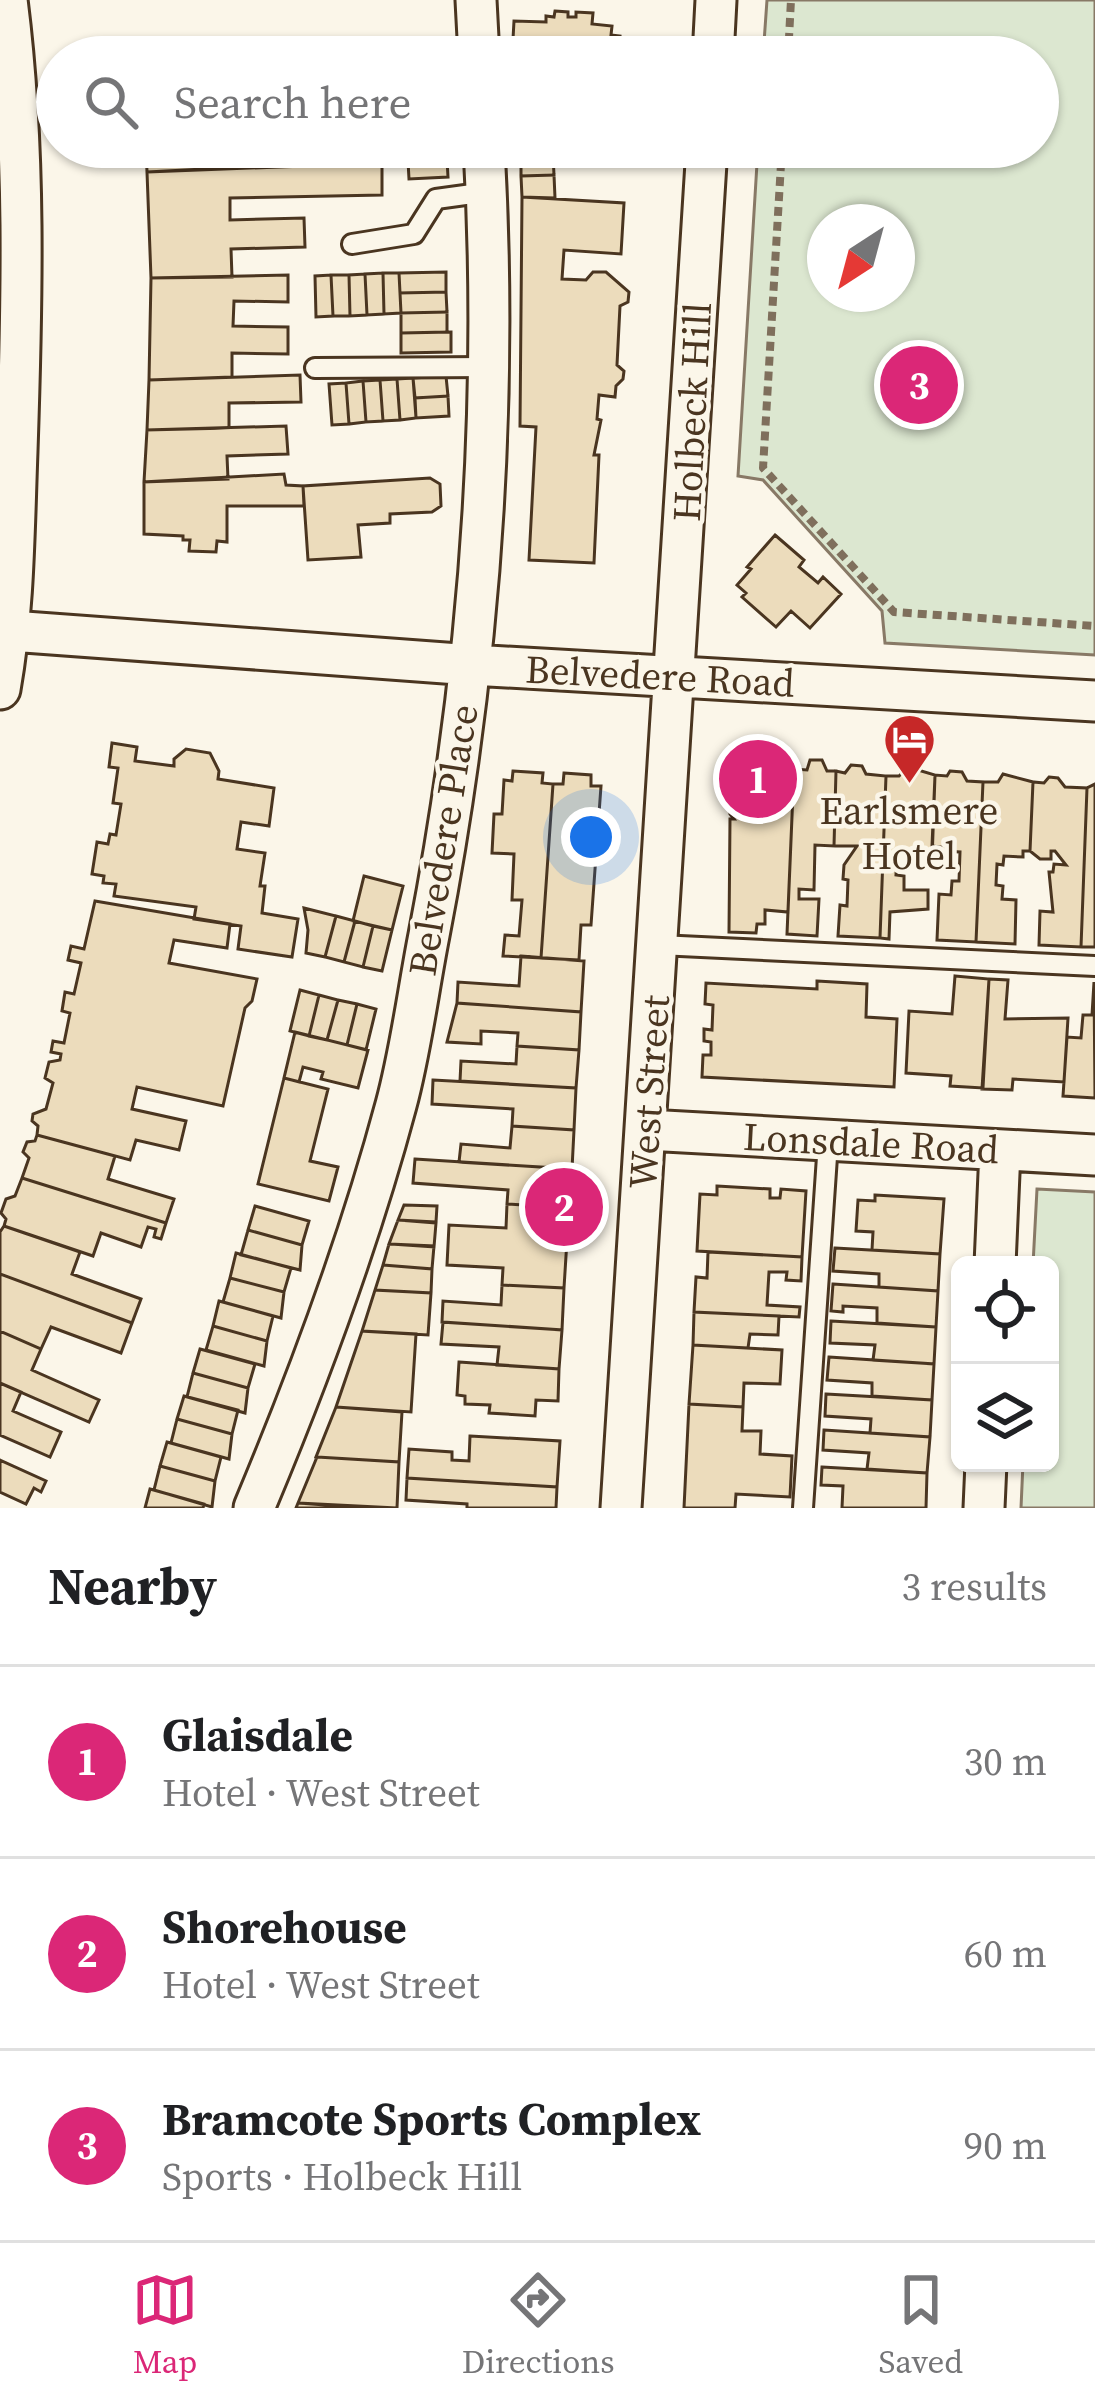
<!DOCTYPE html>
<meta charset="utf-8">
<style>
:root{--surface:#fff;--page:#f2f2f2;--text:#202124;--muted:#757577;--line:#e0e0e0;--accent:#db2777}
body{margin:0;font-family:"Source Serif 4",serif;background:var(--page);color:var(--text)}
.controls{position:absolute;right:36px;bottom:36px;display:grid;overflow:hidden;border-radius:18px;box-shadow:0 3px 9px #0004}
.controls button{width:108px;height:108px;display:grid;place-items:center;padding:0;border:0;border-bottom:3px solid var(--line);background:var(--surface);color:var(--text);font:60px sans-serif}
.compass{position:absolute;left:807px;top:204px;width:108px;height:108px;border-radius:50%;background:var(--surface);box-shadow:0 3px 9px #0004;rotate:216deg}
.you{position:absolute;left:591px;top:837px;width:42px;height:42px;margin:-30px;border:9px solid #fff;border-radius:50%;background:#1a73e8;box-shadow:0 0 0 18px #1a73e833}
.badge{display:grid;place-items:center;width:78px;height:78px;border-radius:50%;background:var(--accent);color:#fff;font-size:39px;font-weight:700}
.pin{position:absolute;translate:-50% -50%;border:6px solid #fff;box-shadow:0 3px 12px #0006}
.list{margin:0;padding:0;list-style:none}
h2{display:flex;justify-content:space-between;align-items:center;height:156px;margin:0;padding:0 48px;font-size:51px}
h2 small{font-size:39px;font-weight:400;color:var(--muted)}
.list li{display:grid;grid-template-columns:78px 1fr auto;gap:36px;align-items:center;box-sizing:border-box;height:192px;padding:0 48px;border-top:3px solid var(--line)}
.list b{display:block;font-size:45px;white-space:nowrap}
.list p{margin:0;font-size:39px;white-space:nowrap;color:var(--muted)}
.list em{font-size:39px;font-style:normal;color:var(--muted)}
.icon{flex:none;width:66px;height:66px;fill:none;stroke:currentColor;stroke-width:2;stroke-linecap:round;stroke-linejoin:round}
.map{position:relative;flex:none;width:1095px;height:1508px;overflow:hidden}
.search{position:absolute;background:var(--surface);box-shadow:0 3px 9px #0004;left:36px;right:36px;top:36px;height:132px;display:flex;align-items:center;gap:30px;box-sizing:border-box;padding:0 42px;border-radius:66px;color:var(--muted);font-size:45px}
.sheet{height:732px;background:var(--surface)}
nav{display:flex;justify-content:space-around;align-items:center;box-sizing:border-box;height:168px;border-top:3px solid var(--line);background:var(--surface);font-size:33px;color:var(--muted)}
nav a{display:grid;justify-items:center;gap:6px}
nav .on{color:var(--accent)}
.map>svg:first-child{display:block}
</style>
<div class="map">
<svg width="1095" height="1508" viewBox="0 0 1095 1508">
<rect width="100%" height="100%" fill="#fbf6e9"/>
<path fill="#dce7d0" stroke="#887966" stroke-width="3" fill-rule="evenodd" d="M 767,0 L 1095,0 L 1095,655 L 885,643 L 882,611 L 763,480 L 738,476 L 758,147 L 1038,147 L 1038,57 L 763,57 ZM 825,222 L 897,222 L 897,294 L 825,294 Z
M 1037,1189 L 1095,1192 L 1095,1508 L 1021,1508 L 1023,1463 L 1050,1463 L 1050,1265 L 1033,1265 Z"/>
<path fill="#ecdcbc" stroke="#4a3520" stroke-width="3" d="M 555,11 L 568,12 L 568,17 L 576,17 L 576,12 L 593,13 L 592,24 L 612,26 L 611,35 L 620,36 L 619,49 L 611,49 L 610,57 L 512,57 L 514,21 L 546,22 L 546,16 L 554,17 Z
M 146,147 L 259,147 L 260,166 L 147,172 Z
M 308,147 L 344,147 L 345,164 L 308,165 Z
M 408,147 L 447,147 L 447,159 L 408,161 Z
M 553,154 L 554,175 L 521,176 L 521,155 Z
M 447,159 L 448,177 L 409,179 L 408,161 Z
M 382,163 L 382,195 L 230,198 L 230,220 L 304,218 L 305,247 L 231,249 L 232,277 L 151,278 L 147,172 Z
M 554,175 L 555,198 L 522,197 L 521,176 Z
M 522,197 L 624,203 L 621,254 L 564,250 L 562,279 L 586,280 L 593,272 L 606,272 L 629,292 L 628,302 L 620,306 L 617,365 L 624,371 L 623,379 L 616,386 L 615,397 L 599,395 L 597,419 L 601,420 L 594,455 L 599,455 L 594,563 L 529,560 L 536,427 L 520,426 Z
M 446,272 L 446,292 L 400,293 L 399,273 Z
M 383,273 L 399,273 L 401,313 L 384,314 Z
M 383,273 L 384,314 L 367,315 L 365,274 Z
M 365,274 L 367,315 L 350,316 L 349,275 Z
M 288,275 L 288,302 L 234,301 L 233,326 L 288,327 L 288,354 L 232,353 L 232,377 L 149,380 L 151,278 Z
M 331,275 L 349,275 L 350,316 L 333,316 Z
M 331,275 L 333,316 L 316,317 L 315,276 Z
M 446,292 L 447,312 L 401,313 L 400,293 Z
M 447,312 L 447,332 L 401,333 L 401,313 Z
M 451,332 L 451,352 L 401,353 L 401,333 Z
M 300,375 L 301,402 L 229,403 L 229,428 L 147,430 L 149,380 Z
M 446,376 L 448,396 L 415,398 L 413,378 Z
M 413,378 L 416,418 L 400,420 L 397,379 Z
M 397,379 L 400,420 L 383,421 L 380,380 Z
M 380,380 L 383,421 L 366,422 L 363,381 Z
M 363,381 L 366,422 L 349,424 L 346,383 Z
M 346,383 L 349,424 L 332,425 L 329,384 Z
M 448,396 L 449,416 L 416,418 L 415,398 Z
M 286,426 L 288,454 L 227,456 L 228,479 L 144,482 L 147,430 Z
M 284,474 L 286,485 L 303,486 L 304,506 L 227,506 L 227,542 L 217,541 L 216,552 L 189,551 L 190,540 L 183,540 L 183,536 L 144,534 L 144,482 Z
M 430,478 L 440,484 L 441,506 L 432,512 L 390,514 L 390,523 L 358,525 L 361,557 L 308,560 L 303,486 Z
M 775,535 L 804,560 L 799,567 L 818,583 L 823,577 L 841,594 L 810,628 L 791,611 L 776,627 L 742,597 L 746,593 L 737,585 L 751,569 L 747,567 Z
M 112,743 L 137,747 L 135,761 L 174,766 L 174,759 L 186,749 L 210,753 L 219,771 L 218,779 L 274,788 L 269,826 L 241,822 L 237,849 L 265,853 L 260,886 L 265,886 L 262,913 L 298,919 L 292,957 L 238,949 L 241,926 L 194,919 L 196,907 L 114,896 L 116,884 L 103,883 L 104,876 L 92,874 L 97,842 L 108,844 L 110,834 L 116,835 L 121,804 L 113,803 L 118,768 L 109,767 Z
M 749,755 L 762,756 L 767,768 L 794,769 L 788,912 L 765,910 L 765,924 L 757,924 L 756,933 L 729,932 L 730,819 L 734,819 L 730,814 L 732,788 L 740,789 L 740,766 Z
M 810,760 L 822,760 L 827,771 L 836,771 L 834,846 L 815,845 L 814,890 L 799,889 L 799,899 L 819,899 L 817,936 L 787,934 L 794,769 L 807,770 Z
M 851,765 L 862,766 L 866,774 L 886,776 L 880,938 L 838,936 L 840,905 L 847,906 L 848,880 L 843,879 L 844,865 L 857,846 L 834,846 L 836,771 L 845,773 Z
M 908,767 L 935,775 L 932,861 L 920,860 L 920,853 L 897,852 L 896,875 L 904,876 L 904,890 L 928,890 L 928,909 L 890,912 L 889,939 L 880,938 L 886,776 L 899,776 Z
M 513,771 L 543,773 L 542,783 L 553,784 L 541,958 L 503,956 L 505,935 L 519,936 L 522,900 L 512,900 L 514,854 L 492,853 L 494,814 L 502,814 L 504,780 L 512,781 Z
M 950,771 L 962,772 L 967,781 L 983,782 L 976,942 L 937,940 L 939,894 L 951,895 L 952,881 L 959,881 L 960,852 L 941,851 L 941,847 L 932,846 L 935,775 L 947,776 Z
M 564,773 L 591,775 L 591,786 L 601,786 L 591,925 L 581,925 L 579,960 L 541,958 L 553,784 L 563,784 Z
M 1003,774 L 1033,782 L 1030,851 L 1023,851 L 1023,857 L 1004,856 L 1003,865 L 997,864 L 996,885 L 1003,886 L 1002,899 L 1016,900 L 1015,944 L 976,942 L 983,782 L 998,782 Z
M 1049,777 L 1058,778 L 1065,787 L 1087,788 L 1081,947 L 1039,945 L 1040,911 L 1053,912 L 1049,872 L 1053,872 L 1054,864 L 1066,865 L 1055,851 L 1051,851 L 1051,859 L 1040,859 L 1030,851 L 1033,782 L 1044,783 Z
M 1095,784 L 1095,947 L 1081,947 L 1087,788 Z
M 364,876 L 403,886 L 392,930 L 353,921 Z
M 95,901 L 230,924 L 227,948 L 174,940 L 169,963 L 257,979 L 252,1001 L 245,1008 L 223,1106 L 137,1087 L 132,1109 L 186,1121 L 179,1150 L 136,1140 L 130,1160 L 37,1135 L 38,1126 L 32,1121 L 33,1114 L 46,1109 L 53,1083 L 45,1078 L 49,1062 L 60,1060 L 61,1054 L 51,1052 L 53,1041 L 64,1043 L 70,1013 L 62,1011 L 65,992 L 74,994 L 81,963 L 68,960 L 71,946 L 84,949 Z
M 304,908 L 336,916 L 325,957 L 306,953 L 308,930 Z
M 336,916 L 355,921 L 344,962 L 325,957 Z
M 355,921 L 373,926 L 363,967 L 344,962 Z
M 373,926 L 392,930 L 382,971 L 363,967 Z
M 521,956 L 584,961 L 581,1012 L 457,1003 L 458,982 L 519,986 Z
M 955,976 L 989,979 L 983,1088 L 950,1086 L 951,1076 L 906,1073 L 909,1011 L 952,1014 Z
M 989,979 L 1008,980 L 1005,1019 L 1068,1018 L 1064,1082 L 1013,1079 L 1012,1090 L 982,1089 Z
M 817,981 L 867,984 L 866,1017 L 897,1019 L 894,1087 L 702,1077 L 703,1055 L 711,1055 L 711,1042 L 704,1041 L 704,1029 L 712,1030 L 713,1005 L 705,1004 L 706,983 L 817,989 Z
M 1094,982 L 1095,1098 L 1063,1096 L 1067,1037 L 1081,1038 L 1083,1015 L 1092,1015 Z
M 300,990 L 319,995 L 309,1036 L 290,1031 Z
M 319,995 L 338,1000 L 327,1040 L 309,1036 Z
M 338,1000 L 357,1004 L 347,1045 L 327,1040 Z
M 457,1003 L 581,1012 L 579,1050 L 517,1046 L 518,1033 L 481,1031 L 481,1044 L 447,1042 Z
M 357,1004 L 376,1009 L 366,1050 L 347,1045 Z
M 295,1032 L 368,1050 L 358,1088 L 321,1079 L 323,1072 L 303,1067 L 299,1082 L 284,1078 Z
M 517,1046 L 579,1050 L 576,1088 L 460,1081 L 461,1061 L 516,1064 Z
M 284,1078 L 328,1089 L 310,1161 L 338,1167 L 329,1201 L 258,1184 Z
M 433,1080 L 576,1088 L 574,1130 L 512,1126 L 513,1109 L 432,1104 Z
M 512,1126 L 574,1130 L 572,1169 L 459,1162 L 461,1144 L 510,1148 Z
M 37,1135 L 115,1156 L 108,1179 L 174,1199 L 166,1223 L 22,1178 L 29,1158 L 23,1152 L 27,1142 L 35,1141 Z
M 415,1159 L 572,1169 L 569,1208 L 507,1204 L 508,1190 L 413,1183 Z
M 22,1178 L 166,1223 L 161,1239 L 154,1237 L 156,1229 L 148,1227 L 141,1247 L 101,1233 L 93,1256 L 4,1226 L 6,1219 L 1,1213 L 6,1199 L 15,1196 Z
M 717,1186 L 770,1189 L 770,1198 L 780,1198 L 781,1189 L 806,1191 L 802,1257 L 697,1251 L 700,1194 L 717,1195 Z
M 875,1195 L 944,1199 L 940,1254 L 872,1250 L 873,1232 L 856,1231 L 858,1200 L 875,1201 Z
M 507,1204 L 569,1208 L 564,1288 L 502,1285 L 503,1268 L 447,1265 L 449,1225 L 506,1228 Z
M 404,1205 L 437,1206 L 436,1222 L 398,1220 Z
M 255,1206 L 309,1221 L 302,1245 L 248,1230 Z
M 398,1220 L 436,1223 L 434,1247 L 389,1244 Z
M 4,1226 L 80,1252 L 72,1274 L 141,1299 L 132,1323 L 0,1274 L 0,1232 Z
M 248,1230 L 302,1245 L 300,1270 L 241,1255 Z
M 389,1244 L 434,1246 L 432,1269 L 383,1265 Z
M 835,1248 L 940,1254 L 938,1291 L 879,1287 L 879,1274 L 833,1271 Z
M 708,1252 L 802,1257 L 801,1281 L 786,1280 L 787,1272 L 769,1272 L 767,1305 L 800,1307 L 799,1317 L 694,1312 L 696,1277 L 707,1278 Z
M 236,1253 L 291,1268 L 284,1292 L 230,1278 Z
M 383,1265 L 432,1269 L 431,1293 L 375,1290 Z
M 0,1274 L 132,1323 L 121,1353 L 51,1327 L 41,1349 L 0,1331 Z
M 230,1278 L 284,1292 L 281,1318 L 223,1302 Z
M 833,1284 L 938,1291 L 936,1327 L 877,1323 L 877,1308 L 843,1306 L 843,1312 L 831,1311 Z
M 502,1285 L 564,1288 L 562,1330 L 442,1322 L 443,1301 L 501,1305 Z
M 375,1290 L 431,1293 L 428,1335 L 362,1331 Z
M 219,1301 L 273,1316 L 267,1341 L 213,1326 Z
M 694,1312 L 779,1316 L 778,1335 L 750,1334 L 748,1348 L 693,1345 Z
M 831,1321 L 936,1327 L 934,1364 L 873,1360 L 875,1345 L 830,1343 Z
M 443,1322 L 562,1330 L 559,1369 L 497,1365 L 499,1347 L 441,1344 Z
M 213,1326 L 267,1341 L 264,1366 L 206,1350 Z
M 0,1331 L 41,1349 L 32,1370 L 99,1400 L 89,1422 L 0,1383 Z
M 362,1331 L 416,1334 L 411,1412 L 336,1407 Z
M 693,1345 L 782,1350 L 780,1384 L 744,1383 L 743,1407 L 689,1404 Z
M 200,1349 L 255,1364 L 248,1388 L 193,1373 Z
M 829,1357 L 934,1364 L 932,1400 L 872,1396 L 872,1383 L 827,1380 Z
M 459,1362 L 559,1369 L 558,1401 L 536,1400 L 535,1416 L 489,1413 L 490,1405 L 465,1404 L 465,1396 L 457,1395 Z
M 193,1373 L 248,1388 L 245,1413 L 187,1397 Z
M 0,1383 L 21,1392 L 13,1411 L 61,1432 L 50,1457 L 0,1435 Z
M 826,1394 L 932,1400 L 930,1437 L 870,1433 L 871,1419 L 825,1416 Z
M 184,1396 L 238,1410 L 232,1434 L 177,1419 Z
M 689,1404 L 743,1407 L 742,1431 L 761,1431 L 760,1454 L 792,1456 L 790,1497 L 736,1494 L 735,1508 L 684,1508 Z
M 336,1407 L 402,1412 L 399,1462 L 316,1457 Z
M 177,1419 L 232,1434 L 229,1459 L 171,1443 Z
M 824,1430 L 930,1437 L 927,1473 L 867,1469 L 869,1453 L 823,1450 Z
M 470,1436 L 560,1441 L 557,1487 L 407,1478 L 409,1449 L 452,1452 L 452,1460 L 469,1461 Z
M 167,1442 L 221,1457 L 215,1481 L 160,1466 Z
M 317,1457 L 399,1462 L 397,1508 L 298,1503 Z
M 0,1460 L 46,1481 L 41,1492 L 34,1488 L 26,1504 L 0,1492 Z
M 160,1466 L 215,1481 L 212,1507 L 154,1490 Z
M 822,1467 L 927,1473 L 926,1508 L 842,1508 L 843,1486 L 821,1485 Z
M 407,1478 L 557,1487 L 556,1508 L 467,1508 L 467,1504 L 406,1500 Z
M 150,1489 L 204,1504 L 203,1508 L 145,1508 Z
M 298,1503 L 366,1508 L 296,1508 Z"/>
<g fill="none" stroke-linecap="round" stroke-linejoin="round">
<defs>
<path id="service" d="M 352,244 L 414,234 L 436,199 L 487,192
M 315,368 L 490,367
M 659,945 L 1095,966
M 803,1508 L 828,1142"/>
<path id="minor" d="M 476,0 L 479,57
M 713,57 L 716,0
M 11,631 L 472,665 L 1095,701
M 0,689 C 14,610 14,531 17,451 C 22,302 26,148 7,0
M 647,1130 L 1095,1155
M 995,1265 L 1000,1150
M 254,1508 C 309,1377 359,1243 396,1105 C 411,1050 418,991 429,935 C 479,676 499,411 484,147
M 621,1508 L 707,147
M 984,1508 L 986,1463"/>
</defs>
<use href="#service" stroke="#4a3520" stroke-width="24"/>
<use href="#minor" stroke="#4a3520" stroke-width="45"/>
<path stroke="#7f6f5c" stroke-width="8" stroke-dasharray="9 6" stroke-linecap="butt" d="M 788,57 L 791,0
M 782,147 L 763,468 L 894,612 L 1095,626"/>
<use href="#service" stroke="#fbf6e9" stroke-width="18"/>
<use href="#minor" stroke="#fbf6e9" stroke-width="39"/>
</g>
<defs>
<symbol id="hotel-pin" viewBox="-11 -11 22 30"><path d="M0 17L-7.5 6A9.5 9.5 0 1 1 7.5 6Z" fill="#c62828" stroke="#fbf6e9"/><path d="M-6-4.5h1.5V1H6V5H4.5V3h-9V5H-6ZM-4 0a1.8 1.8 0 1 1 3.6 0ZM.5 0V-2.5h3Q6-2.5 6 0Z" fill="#fff"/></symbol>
</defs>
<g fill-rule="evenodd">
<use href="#hotel-pin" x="880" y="710" width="59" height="81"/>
</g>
<g text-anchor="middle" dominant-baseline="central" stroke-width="9" stroke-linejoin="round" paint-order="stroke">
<g font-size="39" fill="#4a3520" stroke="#fbf6e9">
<text transform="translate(692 412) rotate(-87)">Holbeck Hill</text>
<text transform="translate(660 676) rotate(3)">Belvedere Road</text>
<text transform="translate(443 840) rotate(-81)">Belvedere Place</text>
<text transform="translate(649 1092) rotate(-86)">West Street</text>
<text transform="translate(871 1143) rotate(3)">Lonsdale Road</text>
</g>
<g font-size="39" fill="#4a3520" stroke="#fbf6e9">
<text x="909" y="810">Earlsmere<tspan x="909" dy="45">Hotel</tspan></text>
</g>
</g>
</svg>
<div class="controls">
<button><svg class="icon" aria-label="locate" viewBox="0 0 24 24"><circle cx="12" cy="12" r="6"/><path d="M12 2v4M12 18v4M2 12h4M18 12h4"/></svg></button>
<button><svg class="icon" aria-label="layers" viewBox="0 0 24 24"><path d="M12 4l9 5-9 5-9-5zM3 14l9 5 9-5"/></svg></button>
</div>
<svg class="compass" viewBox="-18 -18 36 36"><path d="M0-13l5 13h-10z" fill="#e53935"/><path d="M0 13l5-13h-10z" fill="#757577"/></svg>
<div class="you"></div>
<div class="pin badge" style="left:758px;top:779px">1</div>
<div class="pin badge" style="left:564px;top:1207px">2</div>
<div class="pin badge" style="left:919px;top:385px">3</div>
<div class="search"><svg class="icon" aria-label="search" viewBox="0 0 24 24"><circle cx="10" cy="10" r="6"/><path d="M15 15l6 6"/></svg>Search here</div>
</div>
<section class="sheet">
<h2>Nearby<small>3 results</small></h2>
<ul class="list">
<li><span class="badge">1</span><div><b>Glaisdale</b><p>Hotel · West Street</p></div><em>30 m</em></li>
<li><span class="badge">2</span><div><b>Shorehouse</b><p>Hotel · West Street</p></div><em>60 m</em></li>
<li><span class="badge">3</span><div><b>Bramcote Sports Complex</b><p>Sports · Holbeck Hill</p></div><em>90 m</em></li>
</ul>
</section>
<nav>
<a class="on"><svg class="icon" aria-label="map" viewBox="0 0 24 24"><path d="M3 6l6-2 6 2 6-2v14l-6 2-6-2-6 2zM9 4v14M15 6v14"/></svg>Map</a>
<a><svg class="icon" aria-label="directions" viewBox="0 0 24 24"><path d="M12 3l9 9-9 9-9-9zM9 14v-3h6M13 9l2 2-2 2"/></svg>Directions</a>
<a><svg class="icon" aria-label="saved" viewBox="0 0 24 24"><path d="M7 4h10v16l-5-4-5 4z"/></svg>Saved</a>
</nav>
